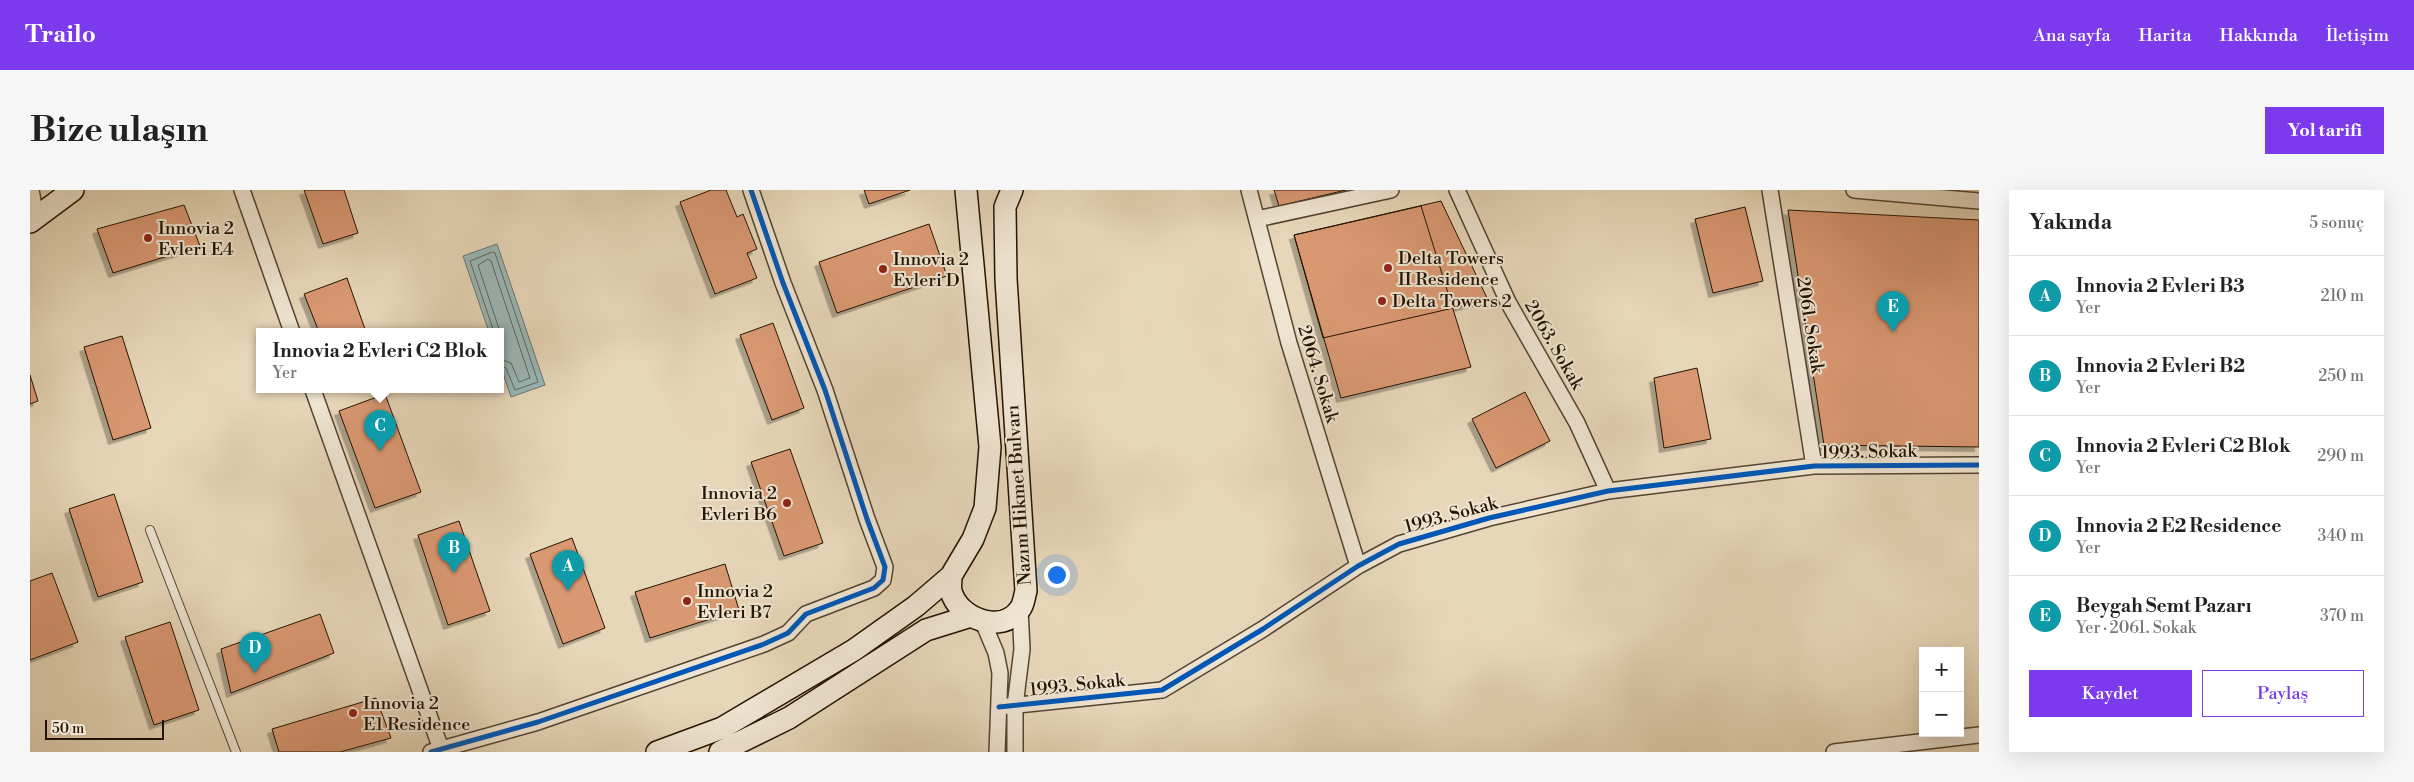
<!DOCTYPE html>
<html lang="tr">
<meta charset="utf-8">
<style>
:root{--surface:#fff;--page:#f6f6f6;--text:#222;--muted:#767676;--line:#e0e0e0;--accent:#7c3aed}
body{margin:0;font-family:"Libre Bodoni",serif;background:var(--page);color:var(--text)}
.controls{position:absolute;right:15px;bottom:15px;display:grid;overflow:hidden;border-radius:0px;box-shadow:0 5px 20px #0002}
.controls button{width:45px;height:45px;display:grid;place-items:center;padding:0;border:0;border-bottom:1px solid var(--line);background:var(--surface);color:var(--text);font:25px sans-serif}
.scale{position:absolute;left:15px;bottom:12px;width:119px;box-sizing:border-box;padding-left:5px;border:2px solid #221302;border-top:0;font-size:14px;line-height:18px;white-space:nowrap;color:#221302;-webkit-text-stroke:4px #efe5d2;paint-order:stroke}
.you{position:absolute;left:1026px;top:384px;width:18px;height:18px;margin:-12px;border:4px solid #fff;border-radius:50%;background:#1a73e8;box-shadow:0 0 0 8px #1a73e833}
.badge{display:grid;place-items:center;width:32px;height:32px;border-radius:50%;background:var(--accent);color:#fff;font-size:16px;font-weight:700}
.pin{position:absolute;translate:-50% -41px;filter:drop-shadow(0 1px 2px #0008)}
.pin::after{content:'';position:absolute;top:26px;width:18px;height:15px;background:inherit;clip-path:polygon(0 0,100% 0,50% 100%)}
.popup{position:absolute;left:226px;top:138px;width:248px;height:65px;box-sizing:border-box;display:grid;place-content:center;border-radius:0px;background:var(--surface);filter:drop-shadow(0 1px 4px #0005);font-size:16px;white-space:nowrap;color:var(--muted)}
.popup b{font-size:19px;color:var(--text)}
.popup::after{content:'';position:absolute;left:50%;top:100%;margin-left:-10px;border:10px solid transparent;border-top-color:var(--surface)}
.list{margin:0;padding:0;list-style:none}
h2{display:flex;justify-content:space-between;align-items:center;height:65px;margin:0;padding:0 20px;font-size:21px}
h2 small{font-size:16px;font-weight:400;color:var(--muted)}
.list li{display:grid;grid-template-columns:32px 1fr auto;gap:15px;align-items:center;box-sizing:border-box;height:80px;padding:0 20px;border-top:1px solid var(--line)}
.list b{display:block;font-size:19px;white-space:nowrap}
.list p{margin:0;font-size:16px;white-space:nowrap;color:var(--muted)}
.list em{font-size:16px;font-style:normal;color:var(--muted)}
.actions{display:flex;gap:10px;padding:15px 20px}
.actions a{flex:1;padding:11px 0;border:1px solid var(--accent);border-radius:0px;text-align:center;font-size:18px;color:var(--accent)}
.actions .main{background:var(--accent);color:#fff}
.map{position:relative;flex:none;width:1949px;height:562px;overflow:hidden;border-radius:0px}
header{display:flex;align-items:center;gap:30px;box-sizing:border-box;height:70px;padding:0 25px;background:var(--accent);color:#fff}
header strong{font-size:24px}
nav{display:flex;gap:28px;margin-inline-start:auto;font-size:18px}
.intro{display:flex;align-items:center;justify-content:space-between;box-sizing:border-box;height:120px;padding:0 30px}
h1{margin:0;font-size:35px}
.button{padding:12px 22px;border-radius:0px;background:var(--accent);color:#fff;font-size:18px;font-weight:700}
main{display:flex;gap:30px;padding:0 30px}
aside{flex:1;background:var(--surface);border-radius:0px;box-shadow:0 5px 20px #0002}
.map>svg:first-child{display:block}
</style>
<header>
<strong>Trailo</strong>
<nav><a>Ana sayfa</a><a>Harita</a><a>Hakkında</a><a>İletişim</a></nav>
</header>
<div class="intro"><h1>Bize ulaşın</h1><a class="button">Yol tarifi</a></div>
<main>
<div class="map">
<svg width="1949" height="562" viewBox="0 0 1949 562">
<defs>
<filter id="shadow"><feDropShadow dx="-4.5" dy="4.5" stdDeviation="0" flood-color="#0004"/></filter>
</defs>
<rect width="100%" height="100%" fill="#e7d7b9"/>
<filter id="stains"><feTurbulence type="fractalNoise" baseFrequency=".004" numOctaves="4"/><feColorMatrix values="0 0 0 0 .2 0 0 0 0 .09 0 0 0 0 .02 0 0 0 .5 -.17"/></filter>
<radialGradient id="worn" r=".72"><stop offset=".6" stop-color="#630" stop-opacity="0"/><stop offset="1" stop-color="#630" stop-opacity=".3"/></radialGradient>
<path fill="#99b8b8" stroke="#69766f" d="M 467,54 L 515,195 L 481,207 L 470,174 L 470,142 L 459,142 L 433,66 Z"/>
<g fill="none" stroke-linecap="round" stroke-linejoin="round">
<path stroke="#5e665d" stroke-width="1" d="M 464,142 L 440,71 L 462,62 L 465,63 L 508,192 L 485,200 L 476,178 L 470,175
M 470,142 L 448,75 L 458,69 L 461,71 L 500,188 L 489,192 L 481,173 L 470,169"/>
</g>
<path fill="#d99872" stroke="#221302" filter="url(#shadow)" d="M 274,0 L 314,0 L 328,43 L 293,54 Z
M 681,0 L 696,0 L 707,27 L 713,24 L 727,59 L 717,63 L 727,88 L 685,104 L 650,12 Z
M 834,0 L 880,0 L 839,14 Z
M 1244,0 L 1316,0 L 1249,16 Z
M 1411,11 L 1458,110 L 1293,148 L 1264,45 Z
M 154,15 L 170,56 L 83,83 L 67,39 Z
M 1391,16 L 1441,177 L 1311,208 L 1264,45 Z
M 1715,17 L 1733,91 L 1683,103 L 1665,29 Z
M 1758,20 L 1949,30 L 1949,257 L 1794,255 Z
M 899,34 L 917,86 L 807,123 L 789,72 Z
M 317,88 L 336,142 L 289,142 L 274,104 Z
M 743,133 L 774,218 L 742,230 L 710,145 Z
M 92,146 L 121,238 L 83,250 L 54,157 Z
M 1667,178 L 1681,249 L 1634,258 L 1624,188 Z
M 0,185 L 8,211 L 0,214 Z
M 1495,202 L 1520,251 L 1466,278 L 1442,229 Z
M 355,204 L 391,302 L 345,318 L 309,221 Z
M 760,259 L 793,353 L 754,366 L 721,272 Z
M 84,304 L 113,392 L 68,407 L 39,319 Z
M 429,331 L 460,421 L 418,435 L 388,345 Z
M 542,348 L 575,438 L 533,454 L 500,364 Z
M 695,374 L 709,420 L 620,448 L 605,402 Z
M 22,383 L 48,452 L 0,470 L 0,391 Z
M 290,424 L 304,463 L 201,503 L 191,459 Z
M 140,432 L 169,520 L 124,535 L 95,447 Z
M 346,508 L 361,548 L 310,562 L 249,562 L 242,539 Z"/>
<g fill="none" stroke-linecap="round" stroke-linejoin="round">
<defs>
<path id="lane" d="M 120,340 L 206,562"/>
<path id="street" d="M 1,0 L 6,27
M 212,0 L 262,142
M 1219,0 L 1259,153 L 1328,376
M 1427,0 L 1478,112 L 1547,233 L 1578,301
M 1740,0 L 1784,276
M 1824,0 L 1949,11
M 1227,29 L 1361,0
M 283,200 L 411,559
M 953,432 L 966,463 L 970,483 L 967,562
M 969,517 L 1132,500 L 1233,439 L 1328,376 L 1369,354 L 1459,328 L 1578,301 L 1784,276 L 1949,275
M 401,562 L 508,532 L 734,454 L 758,443 L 776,424 L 844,398 L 853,390 L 855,377 L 837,329 L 795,200 L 753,93 L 721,0
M 985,562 L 985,516 L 992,459 L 990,419
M 1804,562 L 1949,545"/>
<path id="secondary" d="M 0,32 L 43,0
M 921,386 C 921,391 920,397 921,401 C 928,429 972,445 990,419 C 994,414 994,407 996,401 L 976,89 L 975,17 L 982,0
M 627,562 L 692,538 L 824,460 L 886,416 L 921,386 L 943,349 L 955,318 L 960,257 L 936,0
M 690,562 L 759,528 L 896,440 L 941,426"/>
</defs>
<use href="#lane" stroke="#534430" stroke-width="10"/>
<use href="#street" stroke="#534430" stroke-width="18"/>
<use href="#secondary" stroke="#221302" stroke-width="24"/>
<use href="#lane" stroke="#efe5d2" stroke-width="8"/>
<use href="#street" stroke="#efe5d2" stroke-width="15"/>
<use href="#secondary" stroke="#efe5d2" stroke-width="21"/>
<defs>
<path id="cycleway" d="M 969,517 L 1132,500 L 1233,439 L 1328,376 L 1369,354 L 1459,328 L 1578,301 L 1784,276 L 1949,275
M 401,562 L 508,532 L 734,454 L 758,443 L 776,424 L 844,398 L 853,390 L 855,377 L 837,329 L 795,200 L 753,93 L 721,0"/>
</defs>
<use href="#cycleway" stroke="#efe5d2" stroke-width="8"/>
<use href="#cycleway" stroke="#0057b8" stroke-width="5"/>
</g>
<g fill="#8f2418" stroke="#efe5d2" stroke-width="2">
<circle cx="118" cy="48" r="5"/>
<circle cx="1358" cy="78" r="5"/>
<circle cx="853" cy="79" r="5"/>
<circle cx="1352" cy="111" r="5"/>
<circle cx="757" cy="313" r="5"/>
<circle cx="657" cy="411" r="5"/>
<circle cx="323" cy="523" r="5"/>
</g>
<g text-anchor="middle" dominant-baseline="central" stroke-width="4" stroke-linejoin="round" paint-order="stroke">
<g font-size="18" fill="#221302" stroke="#efe5d2" text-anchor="start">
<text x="128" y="38">Innovia 2<tspan x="128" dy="21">Evleri E4</tspan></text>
<text x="1368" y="68">Delta Towers<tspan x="1368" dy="21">II Residence</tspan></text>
<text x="863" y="69">Innovia 2<tspan x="863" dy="21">Evleri D</tspan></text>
<text x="1362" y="111">Delta Towers 2</text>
<text x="747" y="303" text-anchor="end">Innovia 2<tspan x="747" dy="21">Evleri B6</tspan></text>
<text x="667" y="401">Innovia 2<tspan x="667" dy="21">Evleri B7</tspan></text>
<text x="333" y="513">Innovia 2<tspan x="333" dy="21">E1 Residence</tspan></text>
</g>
<g font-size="18" fill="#221302" stroke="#efe5d2">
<text transform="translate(1780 135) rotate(81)">2061. Sokak</text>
<text transform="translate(1524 155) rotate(60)">2063. Sokak</text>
<text transform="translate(1288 184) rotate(73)">2064. Sokak</text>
<text transform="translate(1839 262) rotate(-1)">1993. Sokak</text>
<text transform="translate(989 305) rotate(-94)">Nazım Hikmet Bulvarı</text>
<text transform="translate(1421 325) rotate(-15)">1993. Sokak</text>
<text transform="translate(1047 495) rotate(-6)">1993. Sokak</text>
</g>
</g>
<rect width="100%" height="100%" filter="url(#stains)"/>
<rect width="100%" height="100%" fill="url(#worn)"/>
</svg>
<div class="controls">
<button>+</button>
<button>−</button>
</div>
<div class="scale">50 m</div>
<div class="you"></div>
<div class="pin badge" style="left:538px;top:401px;background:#0f9aa8">A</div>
<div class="pin badge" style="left:424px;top:383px;background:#0f9aa8">B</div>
<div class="pin badge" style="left:350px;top:261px;background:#0f9aa8">C</div>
<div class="popup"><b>Innovia 2 Evleri C2 Blok</b>Yer</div>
<div class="pin badge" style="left:225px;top:483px;background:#0f9aa8">D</div>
<div class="pin badge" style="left:1863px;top:142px;background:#0f9aa8">E</div>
</div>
<aside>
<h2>Yakında<small>5 sonuç</small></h2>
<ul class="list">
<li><span class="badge" style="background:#0f9aa8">A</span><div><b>Innovia 2 Evleri B3</b><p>Yer</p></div><em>210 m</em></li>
<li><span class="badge" style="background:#0f9aa8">B</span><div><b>Innovia 2 Evleri B2</b><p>Yer</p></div><em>250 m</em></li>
<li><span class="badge" style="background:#0f9aa8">C</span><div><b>Innovia 2 Evleri C2 Blok</b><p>Yer</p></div><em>290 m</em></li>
<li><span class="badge" style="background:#0f9aa8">D</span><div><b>Innovia 2 E2 Residence</b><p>Yer</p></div><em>340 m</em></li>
<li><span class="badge" style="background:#0f9aa8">E</span><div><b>Beygah Semt Pazarı</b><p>Yer · 2061. Sokak</p></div><em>370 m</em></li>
</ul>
<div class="actions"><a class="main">Kaydet</a><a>Paylaş</a></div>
</aside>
</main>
